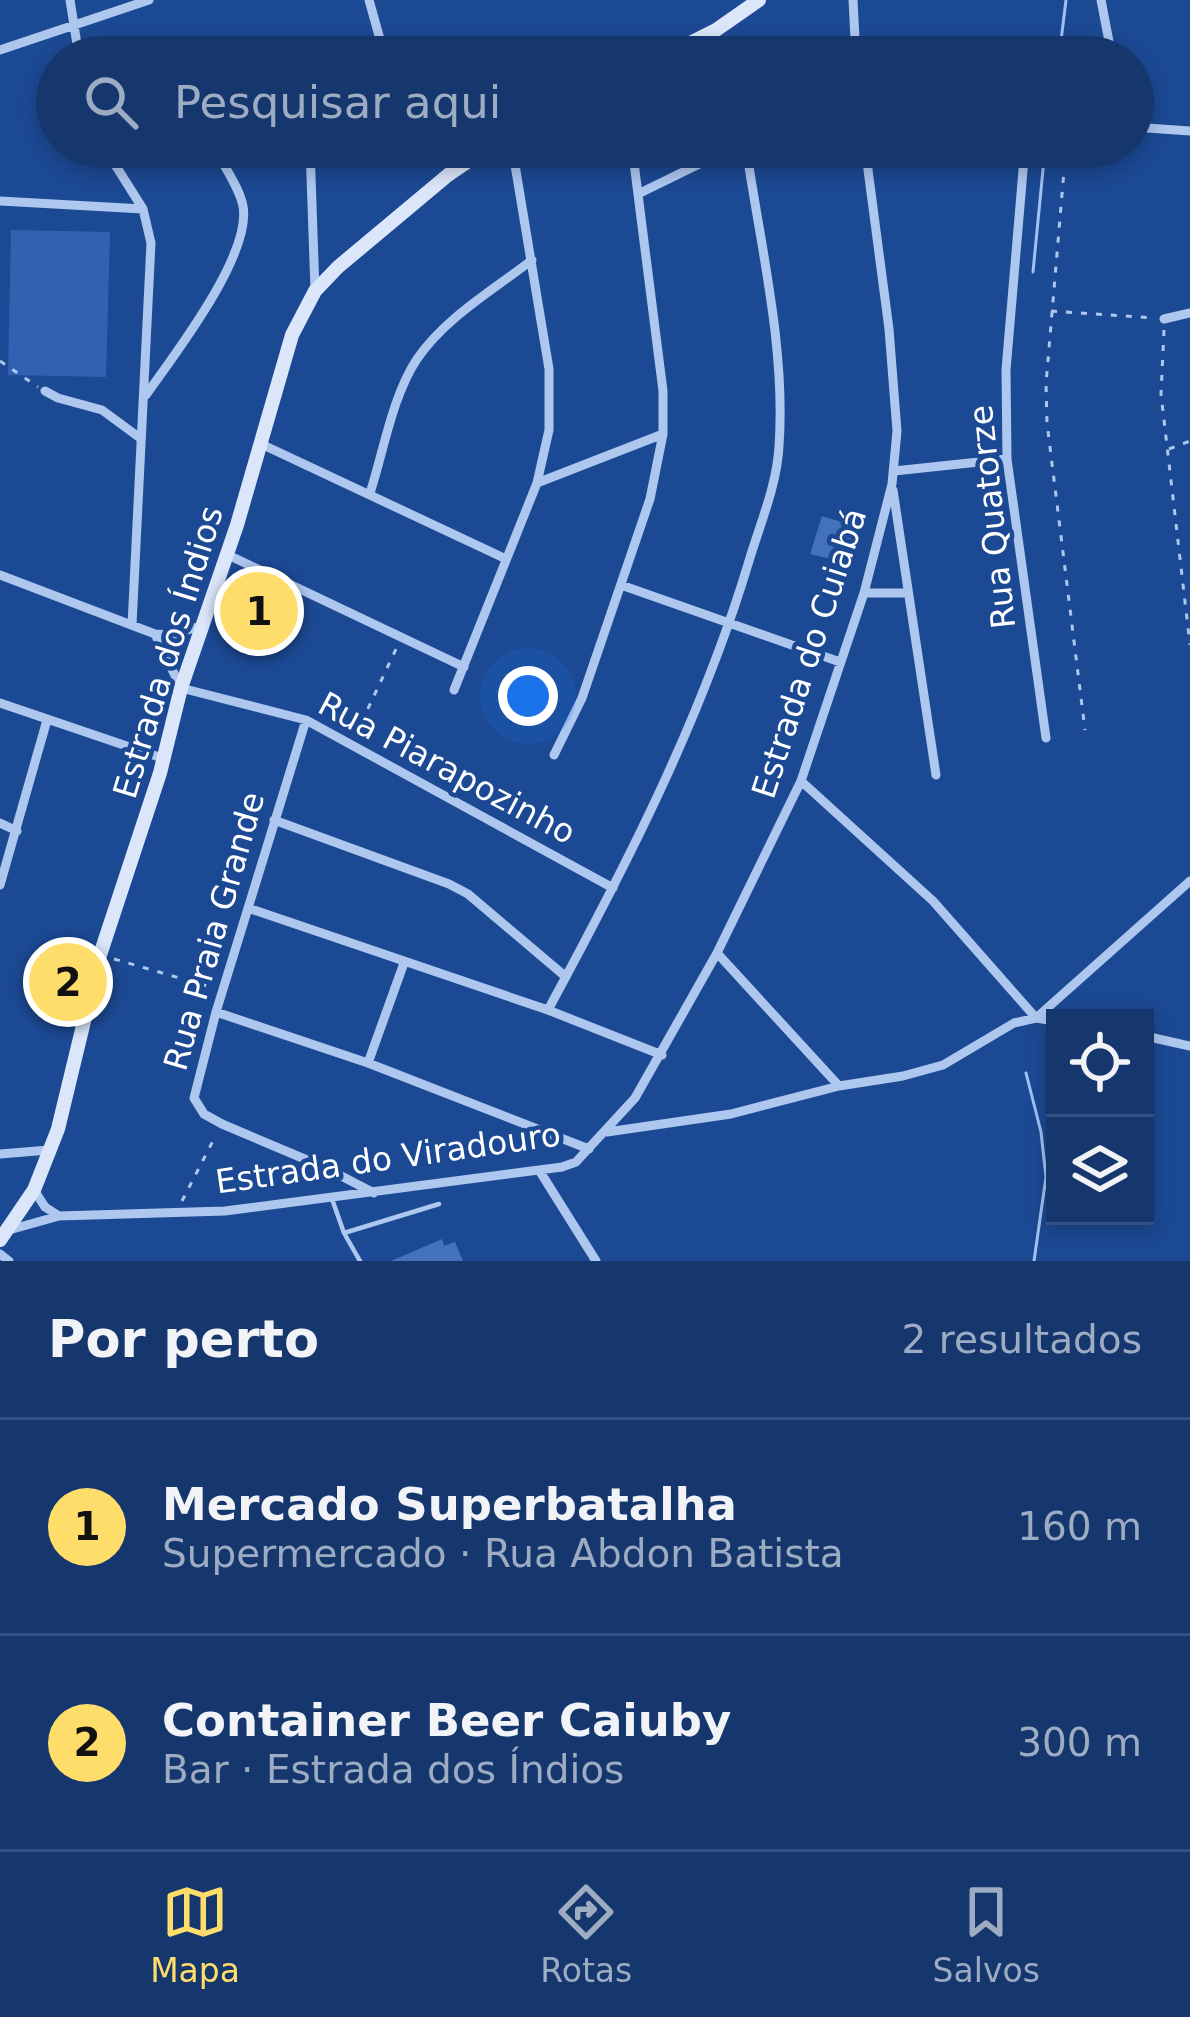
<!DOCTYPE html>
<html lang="pt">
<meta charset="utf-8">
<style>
:root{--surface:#15376e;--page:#1e3f73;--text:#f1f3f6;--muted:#9dacc2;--line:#345181;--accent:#ffdd6b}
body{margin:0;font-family:"DejaVu Sans",sans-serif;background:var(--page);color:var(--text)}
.controls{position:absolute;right:36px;bottom:36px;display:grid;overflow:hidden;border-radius:0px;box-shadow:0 6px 18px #0003}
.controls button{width:108px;height:108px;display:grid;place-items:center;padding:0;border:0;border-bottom:3px solid var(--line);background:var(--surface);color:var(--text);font:60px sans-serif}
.you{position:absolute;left:528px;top:696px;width:42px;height:42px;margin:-30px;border:9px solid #fff;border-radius:50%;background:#1a73e8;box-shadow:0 0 0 18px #1a73e833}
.badge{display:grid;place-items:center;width:78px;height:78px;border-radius:50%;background:var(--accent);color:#111;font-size:39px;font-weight:700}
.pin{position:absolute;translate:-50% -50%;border:6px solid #fff;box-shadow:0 3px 12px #0006}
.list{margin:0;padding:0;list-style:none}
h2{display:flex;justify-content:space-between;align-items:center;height:156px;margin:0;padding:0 48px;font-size:51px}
h2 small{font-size:39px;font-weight:400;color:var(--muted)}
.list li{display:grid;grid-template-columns:78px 1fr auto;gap:36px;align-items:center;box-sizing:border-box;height:216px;padding:0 48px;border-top:3px solid var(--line)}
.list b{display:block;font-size:45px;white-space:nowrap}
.list p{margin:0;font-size:39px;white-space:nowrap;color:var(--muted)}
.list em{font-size:39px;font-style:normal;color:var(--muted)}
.icon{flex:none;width:66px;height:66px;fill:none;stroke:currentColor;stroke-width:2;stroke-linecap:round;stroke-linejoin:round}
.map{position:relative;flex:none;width:1190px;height:1261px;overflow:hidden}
.search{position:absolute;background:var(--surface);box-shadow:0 6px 18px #0003;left:36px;right:36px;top:36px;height:132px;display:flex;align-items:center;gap:30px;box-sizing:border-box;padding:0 42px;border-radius:66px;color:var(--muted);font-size:45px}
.sheet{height:588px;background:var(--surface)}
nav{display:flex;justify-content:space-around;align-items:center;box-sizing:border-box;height:168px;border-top:3px solid var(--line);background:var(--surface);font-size:33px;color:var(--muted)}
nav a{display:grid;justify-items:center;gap:6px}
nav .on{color:var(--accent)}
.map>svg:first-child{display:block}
</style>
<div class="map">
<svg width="1190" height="1261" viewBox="0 0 1190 1261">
<rect width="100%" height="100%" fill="#1c4993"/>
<path fill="#3062b1" d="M 11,230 L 110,232 L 106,377 L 8,375 Z"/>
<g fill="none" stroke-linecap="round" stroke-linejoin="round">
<path stroke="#a0c1f1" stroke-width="3" d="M 1059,57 L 1066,0
M 1033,272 L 1045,149
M 1026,1073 L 1041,1132 L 1046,1177 L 1034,1261"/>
</g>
<path fill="#4472ba" d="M 822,516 L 858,527 L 848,563 L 810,554 Z
M 247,589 L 282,604 L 269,631 L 236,618 Z
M 442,1239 L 444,1246 L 455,1242 L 463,1261 L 391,1261 Z"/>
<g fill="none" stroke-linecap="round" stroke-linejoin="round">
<path stroke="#adc7ef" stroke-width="3" stroke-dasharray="6 9" stroke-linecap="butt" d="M 1066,147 L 1046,384 L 1047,423 L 1085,730
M 1051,311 L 1154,318
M 1164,330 L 1161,394 L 1190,645
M 0,361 L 38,387
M 1169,449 L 1190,441
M 355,736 L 397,647
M 114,959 L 214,988
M 182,1201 L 216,1135"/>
<path stroke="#adc7ef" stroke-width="4.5" d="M 332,1199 L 344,1233 L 439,1204
M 344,1233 L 360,1261"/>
<path stroke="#adc7ef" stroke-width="9" d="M 70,0 L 79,57
M 369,0 L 385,57
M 853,0 L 856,57
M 1101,0 L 1112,57
M 0,50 L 149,0
M 1133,127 L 1190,131
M 104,147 L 143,209 L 151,243 L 132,625
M 310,147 L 315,291
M 414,147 L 417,154
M 1025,147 L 1006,370 L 1007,459 L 1046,738
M 866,155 L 919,147
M 640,193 L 734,147
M 0,201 L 143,209
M 1164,319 L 1190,313
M 45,391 L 58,398 L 102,410 L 140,438
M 146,395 C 174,355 252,255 243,206 C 239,186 223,166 215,147
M 259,443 L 504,558
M 894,471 L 1007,459
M 537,483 L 663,434
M 893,490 L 936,775
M 370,493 C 384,450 392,397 417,359 C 445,318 493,290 532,260
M 226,554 L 464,667
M 0,575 L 155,634 L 172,635 L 204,625
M 621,585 L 840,662
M 864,593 L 908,593
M 155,634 L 181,688 L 306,720 L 613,888
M 454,690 L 537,483 L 549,430 L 549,369 L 512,147
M 0,703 L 162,758
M 306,720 L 216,1012 L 194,1098 L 204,1114 L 222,1124 L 326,1168 L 374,1193
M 554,755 L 582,698 L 650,499 L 663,434 L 663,391 L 632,147
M 801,781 L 933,901 L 1036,1018
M 274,820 L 449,884 L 468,894 L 566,977
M 0,823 L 17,831
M 0,885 L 47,720
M 248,908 L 548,1010 L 662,1055
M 717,953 L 839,1086
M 548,1010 C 626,866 702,718 749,561 C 760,524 777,485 779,446 C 786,348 760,244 746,147
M 216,1012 L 368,1063 L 589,1149
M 1036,1018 L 1190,881
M 1145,1036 L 1190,1046
M 368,1063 L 404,963
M 607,1132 L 731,1114 L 839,1086 L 903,1076 L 943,1065 L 1014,1023 L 1036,1018 L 1055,1021
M 0,1154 L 49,1150
M 539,1170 L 596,1261
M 34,1190 L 45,1207 L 59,1216
M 9,1230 L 59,1216 L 225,1211 L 562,1167 L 576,1162 L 635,1098 L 717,953 L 801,781 L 864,593 L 892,484 L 897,431 L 889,329 L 865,147
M 0,1254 L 9,1261"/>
<path stroke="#dbe6fa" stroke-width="14" d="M 662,57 L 716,30 L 759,0
M 0,1240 L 34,1190 L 58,1129 L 100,955 L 160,773 L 181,688 L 237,525 L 292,335 L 315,291 L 338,267 L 448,175 L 489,147"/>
</g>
<g text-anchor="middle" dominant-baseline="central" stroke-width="9" stroke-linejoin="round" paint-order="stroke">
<g font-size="33" fill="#fff" stroke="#1c4993">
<text transform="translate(992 517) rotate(-96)">Rua Quatorze</text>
<text transform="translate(168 652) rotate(-73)">Estrada dos Índios</text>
<text transform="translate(809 653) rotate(-72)">Estrada do Cuiabá</text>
<text transform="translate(447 768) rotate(28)">Rua Piarapozinho</text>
<text transform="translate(214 931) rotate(-74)">Rua Praia Grande</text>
<text transform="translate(388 1158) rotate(-8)">Estrada do Viradouro</text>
</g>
</g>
</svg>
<div class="controls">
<button><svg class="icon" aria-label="locate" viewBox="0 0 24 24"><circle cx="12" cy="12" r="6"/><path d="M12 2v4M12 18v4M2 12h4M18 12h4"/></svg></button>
<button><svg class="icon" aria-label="layers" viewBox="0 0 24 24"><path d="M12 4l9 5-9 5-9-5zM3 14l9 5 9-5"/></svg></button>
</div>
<div class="you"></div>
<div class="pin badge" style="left:259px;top:611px">1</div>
<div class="pin badge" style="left:68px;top:982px">2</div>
<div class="search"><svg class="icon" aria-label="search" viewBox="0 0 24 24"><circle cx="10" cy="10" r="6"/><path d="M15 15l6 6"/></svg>Pesquisar aqui</div>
</div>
<section class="sheet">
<h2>Por perto<small>2 resultados</small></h2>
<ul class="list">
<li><span class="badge">1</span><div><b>Mercado Superbatalha</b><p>Supermercado · Rua Abdon Batista</p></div><em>160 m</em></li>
<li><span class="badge">2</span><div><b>Container Beer Caiuby</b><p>Bar · Estrada dos Índios</p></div><em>300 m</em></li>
</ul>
</section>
<nav>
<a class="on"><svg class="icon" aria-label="map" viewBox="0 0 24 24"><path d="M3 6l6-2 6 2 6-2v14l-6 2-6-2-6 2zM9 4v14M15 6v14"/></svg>Mapa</a>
<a><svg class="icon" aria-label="directions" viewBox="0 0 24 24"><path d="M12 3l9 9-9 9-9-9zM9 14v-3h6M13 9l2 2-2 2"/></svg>Rotas</a>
<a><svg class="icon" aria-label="saved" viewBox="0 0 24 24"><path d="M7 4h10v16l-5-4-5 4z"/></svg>Salvos</a>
</nav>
